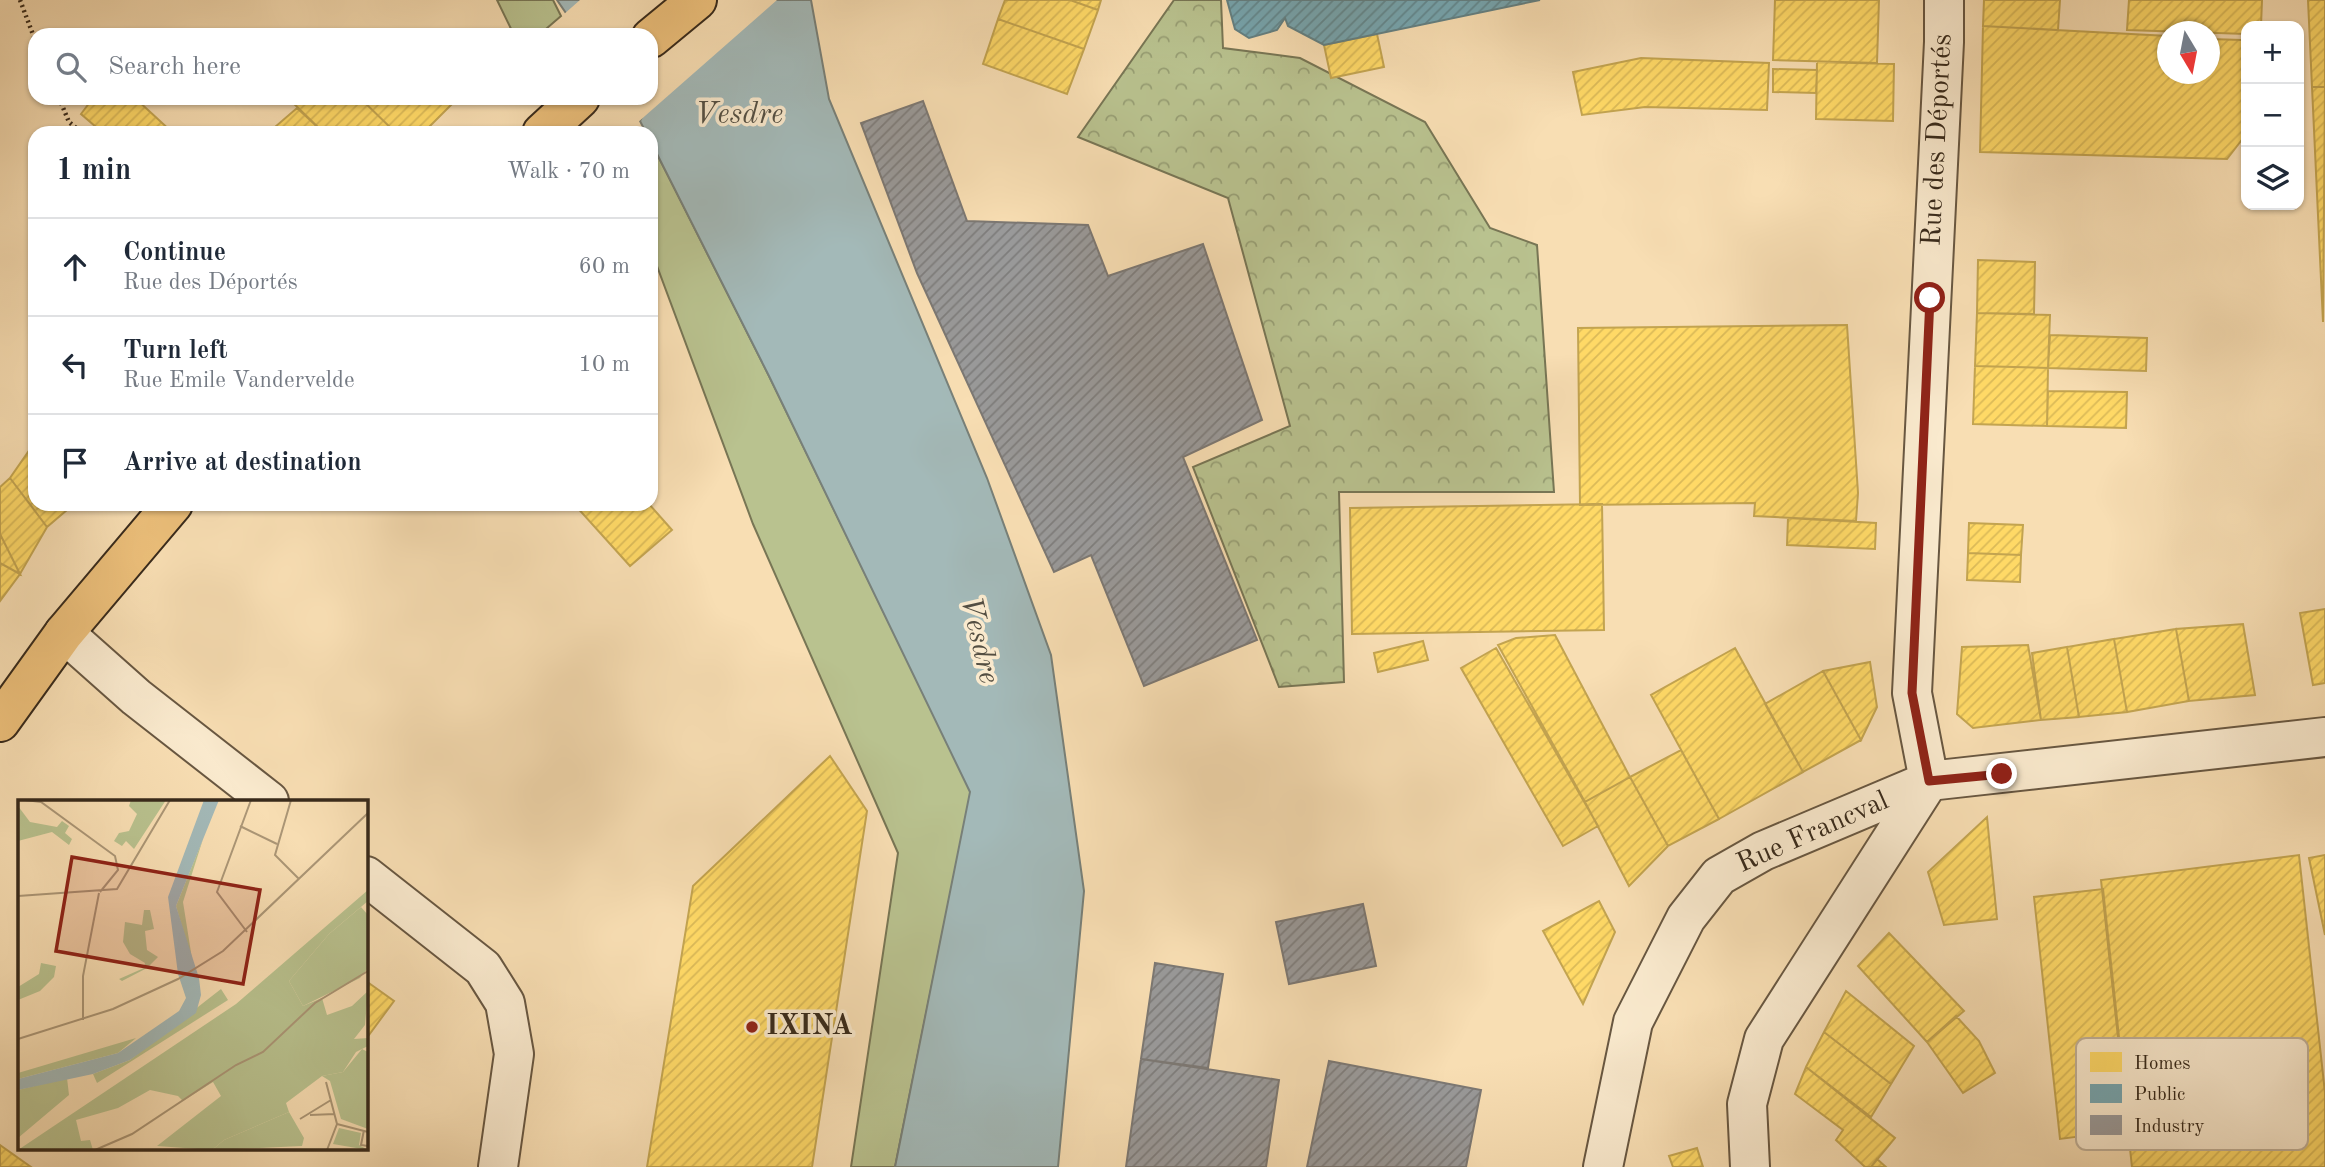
<!DOCTYPE html>
<meta charset="utf-8">
<style>
:root{--surface:#fff;--page:#f2f2f3;--text:#1f2937;--muted:#747a83;--line:#e0e1e3}
body{margin:0;font-family:"Old Standard TT",serif;background:var(--page);color:var(--text)}
.controls{position:absolute;right:21px;top:21px;display:grid;overflow:hidden;border-radius:14px;box-shadow:0 2px 5px #0004}
.controls button{width:63px;height:63px;display:grid;place-items:center;padding:0;border:0;border-bottom:2px solid var(--line);background:var(--surface);color:var(--text);font:35px sans-serif}
.compass{position:absolute;left:2157px;top:21px;width:63px;height:63px;border-radius:50%;background:var(--surface);box-shadow:0 2px 5px #0004;rotate:170deg}
.stop{position:absolute;width:21px;height:21px;margin:-16px;border:5px solid #8f2418;border-radius:50%;background:#fff}
.stop.end{background:#8f2418;border-color:#fff;box-shadow:0 2px 7px #0008}
.list{margin:0;padding:0;list-style:none}
h2{display:flex;justify-content:space-between;align-items:center;height:91px;margin:0;padding:0 28px;font-size:30px}
h2 small{font-size:23px;font-weight:400;color:var(--muted)}
.list li{display:grid;grid-template-columns:46px 1fr auto;gap:21px;align-items:center;box-sizing:border-box;height:98px;padding:0 28px;border-top:2px solid var(--line)}
.list b{display:block;font-size:26px;white-space:nowrap}
.list p{margin:0;font-size:23px;white-space:nowrap;color:var(--muted)}
.list em{font-size:23px;font-style:normal;color:var(--muted)}
.icon{flex:none;width:38px;height:38px;fill:none;stroke:currentColor;stroke-width:2;stroke-linecap:round;stroke-linejoin:round}
.map{position:relative;flex:none;width:2325px;height:1167px;overflow:hidden}
.search{position:absolute;background:var(--surface);box-shadow:0 2px 5px #0004;left:28px;top:28px;width:630px;height:77px;display:flex;align-items:center;gap:18px;box-sizing:border-box;padding:0 24px;border-radius:21px;color:var(--muted);font-size:26px}
.panel{position:absolute;background:var(--surface);box-shadow:0 2px 5px #0004;left:28px;top:126px;width:630px;height:385px;border-radius:21px}
.map>svg:first-child{display:block}
</style>
<div class="map">
<svg width="2325" height="1167" viewBox="0 0 2325 1167">
<defs>
<pattern id="forest-crowns" width="20" height="18" patternUnits="userSpaceOnUse" patternTransform="scale(1.75)"><rect width="20" height="18" fill="#b9c28f"/><path d="M2 6a3 3 0 1 1 6 0M12 15a3 3 0 1 1 6 0" fill="none" stroke="#979e74"/></pattern>
<pattern id="homes-hatch" width="6" height="6" patternUnits="userSpaceOnUse" patternTransform="scale(1.75)"><rect width="6" height="6" fill="#ffd966"/><path d="M-1 1l2-2M0 6l6-6M5 7l2-2" fill="none" stroke="#dbba58"/></pattern>
<pattern id="public-hatch" width="6" height="6" patternUnits="userSpaceOnUse" patternTransform="scale(1.75)"><rect width="6" height="6" fill="#76a5af"/><path d="M-1 1l2-2M0 6l6-6M5 7l2-2" fill="none" stroke="#62878e"/></pattern>
<pattern id="industry-hatch" width="6" height="6" patternUnits="userSpaceOnUse" patternTransform="scale(1.75)"><rect width="6" height="6" fill="#999"/><path d="M-1 1l2-2M0 6l6-6M5 7l2-2" fill="none" stroke="#7e7d7c"/></pattern>
</defs>
<rect width="100%" height="100%" fill="#f8deb3"/>
<filter id="stains"><feTurbulence type="fractalNoise" baseFrequency=".00286" numOctaves="4"/><feColorMatrix values="0 0 0 0 .2 0 0 0 0 .09 0 0 0 0 .02 0 0 0 .5 -.17"/></filter>
<radialGradient id="worn" r=".72"><stop offset=".6" stop-color="#630" stop-opacity="0"/><stop offset="1" stop-color="#630" stop-opacity=".3"/></radialGradient>
<path fill="#b9c28f" stroke="#787655" stroke-width="2" d="M 497,0 L 553,0 L 561,16 L 539,35 L 514,35 Z
M 651,142 L 769,376 L 971,792 L 895,1167 L 851,1167 L 898,853 L 753,524 L 651,250 Z"/>
<path fill="url(#forest-crowns)" stroke="#787655" stroke-width="2" d="M 1174,0 L 1221,0 L 1223,48 L 1300,58 L 1425,122 L 1490,228 L 1537,245 L 1554,492 L 1339,492 L 1344,682 L 1279,687 L 1193,467 L 1290,426 L 1228,198 L 1078,137 Z"/>
<path fill="#a3b9b8" stroke="#788079" stroke-width="2" d="M 557,0 L 811,0 L 829,99 L 987,478 L 1051,655 L 1084,891 L 1058,1167 L 895,1167 L 970,792 L 769,376 L 651,142 L 651,133 L 646,133 L 640,121 L 651,98 L 651,35 L 581,35 Z"/>
<path fill="#f8deb3" d="M 580,0 L 777,0 L 637,123 L 621,98 L 651,98 L 651,35 L 577,35 L 563,15 Z"/>
<path fill="url(#homes-hatch)" stroke="#c3a450" stroke-width="2" d="M 1005,0 L 1070,0 L 1098,10 L 1084,49 L 998,19 Z
M 1070,0 L 1101,0 L 1098,10 Z
M 1775,0 L 1879,0 L 1877,63 L 1773,60 Z
M 1984,0 L 2060,0 L 2058,30 L 1983,26 Z
M 2129,0 L 2262,0 L 2261,26 L 2246,26 L 2246,34 L 2127,30 Z
M 2308,0 L 2325,0 L 2325,87 L 2312,87 Z
M 998,19 L 1084,49 L 1067,94 L 983,64 Z
M 1983,26 L 2168,36 L 2168,74 L 2210,74 L 2210,39 L 2242,40 L 2244,137 L 2227,159 L 1980,152 Z
M 1377,34 L 1384,67 L 1331,78 L 1324,45 Z
M 1641,58 L 1769,63 L 1767,110 L 1645,107 L 1582,115 L 1573,72 Z
M 1817,62 L 1894,64 L 1893,121 L 1816,119 Z
M 1773,69 L 1817,70 L 1816,93 L 1773,92 Z
M 2312,87 L 2325,87 L 2323,322 Z
M 93,98 L 135,98 L 173,133 L 103,133 L 81,114 Z
M 288,98 L 360,98 L 396,133 L 324,133 Z
M 360,98 L 458,98 L 423,133 L 396,133 Z
M 297,108 L 324,133 L 281,133 L 275,127 Z
M 1978,260 L 2035,262 L 2034,314 L 1977,313 Z
M 1977,313 L 2050,315 L 2048,368 L 1975,366 Z
M 1847,325 L 1858,493 L 1856,521 L 1754,516 L 1755,503 L 1580,505 L 1578,328 Z
M 2050,335 L 2147,338 L 2146,371 L 2048,368 Z
M 1975,366 L 2048,368 L 2047,426 L 1973,424 Z
M 2048,391 L 2127,392 L 2126,428 L 2047,426 Z
M 35,442 L 35,504 L 74,504 L 47,527 L 10,478 Z
M 10,478 L 47,527 L 20,574 L 0,534 L 0,487 Z
M 574,504 L 649,504 L 672,530 L 630,566 Z
M 1602,504 L 1604,630 L 1352,634 L 1350,508 Z
M 1788,518 L 1876,523 L 1875,549 L 1787,545 Z
M 1969,523 L 2023,525 L 2021,555 L 1968,553 Z
M 0,534 L 20,574 L 0,563 Z
M 1968,553 L 2021,555 L 2020,582 L 1967,580 Z
M 0,563 L 20,574 L 0,601 Z
M 2325,609 L 2325,683 L 2313,685 L 2300,613 Z
M 2243,624 L 2255,695 L 2189,701 L 2176,629 Z
M 2176,629 L 2189,701 L 2127,712 L 2114,639 Z
M 1555,635 L 1630,777 L 1585,802 L 1498,645 L 1516,638 Z
M 2114,639 L 2127,712 L 2079,717 L 2067,647 Z
M 1423,641 L 1428,660 L 1378,672 L 1374,653 Z
M 2028,645 L 2041,720 L 1973,728 L 1957,714 L 1962,647 Z
M 2067,647 L 2079,717 L 2041,720 L 2032,653 Z
M 1496,648 L 1598,826 L 1563,846 L 1461,668 Z
M 1735,648 L 1803,772 L 1719,819 L 1651,695 Z
M 1870,662 L 1877,707 L 1861,740 L 1823,671 Z
M 1823,671 L 1861,740 L 1803,772 L 1765,704 Z
M 1681,750 L 1719,819 L 1668,846 L 1630,777 Z
M 830,756 L 867,811 L 812,1167 L 647,1167 L 693,886 Z
M 1630,777 L 1668,846 L 1629,886 L 1585,802 Z
M 1987,817 L 1997,919 L 1944,925 L 1928,872 Z
M 2299,855 L 2325,1093 L 2325,1167 L 2132,1167 L 2101,880 Z
M 2325,855 L 2325,935 L 2309,858 Z
M 2103,889 L 2129,1130 L 2060,1139 L 2034,897 Z
M 1599,901 L 1615,932 L 1583,1004 L 1543,931 Z
M 1889,933 L 1964,1011 L 1927,1042 L 1858,966 Z
M 366,981 L 394,1001 L 366,1039 Z
M 1846,991 L 1914,1046 L 1891,1084 L 1824,1032 Z
M 1956,1016 L 1979,1041 L 1995,1073 L 1963,1093 L 1927,1042 Z
M 1824,1032 L 1891,1084 L 1871,1117 L 1806,1067 Z
M 1806,1067 L 1895,1138 L 1871,1167 L 1865,1167 L 1836,1140 L 1843,1130 L 1795,1094 Z
M 0,1145 L 31,1167 L 0,1167 Z
M 1697,1148 L 1703,1167 L 1673,1167 L 1669,1156 Z
M 1877,1159 L 1886,1167 L 1871,1167 Z"/>
<path fill="url(#public-hatch)" stroke="#638083" stroke-width="2" d="M 1227,0 L 1540,0 L 1324,45 L 1288,26 L 1285,18 L 1277,30 L 1249,38 L 1235,29 Z"/>
<path fill="url(#industry-hatch)" stroke="#7c7873" stroke-width="2" d="M 923,101 L 967,221 L 1088,225 L 1108,276 L 1203,244 L 1262,420 L 1183,457 L 1257,640 L 1144,686 L 1091,555 L 1054,572 L 917,273 L 861,123 Z
M 1363,904 L 1376,966 L 1289,984 L 1276,922 Z
M 1155,963 L 1223,974 L 1208,1068 L 1141,1059 Z
M 1141,1059 L 1279,1080 L 1266,1167 L 1126,1167 Z
M 1329,1061 L 1481,1090 L 1466,1167 L 1307,1167 Z"/>
<g fill="none" stroke-linecap="round" stroke-linejoin="round">
<defs>
<path id="minor" d="M 64,633 L 136,697 L 269,801
M 1929,781 L 1912,693 L 1944,42 L 1944,0
M 366,876 L 483,968 L 505,1003 L 514,1054 L 498,1167
M 1603,1167 L 1633,1022 L 1686,918 L 1719,876 L 1763,851 L 1929,781 L 2325,737
M 1750,1167 L 1747,1104 L 1764,1039 L 1929,781"/>
<path id="major" d="M 651,38 L 697,0
M 542,133 L 580,98
M 0,722 L 64,633 L 173,504"/>
</defs>
<use href="#minor" stroke="#685741" stroke-width="42"/>
<use href="#major" stroke="#382a1b" stroke-width="42"/>
<path stroke="#382a1b" stroke-width="4.5" stroke-dasharray="2 3.5" stroke-linecap="butt" d="M 20,0 L 35,40
M 59,98 L 69,122 L 82,133"/>
<use href="#minor" stroke="#faeace" stroke-width="38"/>
<use href="#major" stroke="#ecbf7a" stroke-width="38"/>
</g>
<g fill="none" stroke-linecap="round" stroke-linejoin="round">
<path stroke="#8f2418" stroke-width="9" d="M 1930,298 L 1912,693 L 1929,781 L 2002,774"/>
</g>
<circle fill="#8f2418" stroke="#faeace" stroke-width="2.5" cx="752" cy="1027" r="7"/>
<g text-anchor="middle" dominant-baseline="central" stroke-width="7" stroke-linejoin="round" paint-order="stroke">
<g font-size="28" fill="#382a1b" stroke="#faeace">
<text transform="translate(1938 140) rotate(-87)">Rue des Déportés</text>
<text transform="translate(1813 833) rotate(-24)">Rue Francval</text>
</g>
<g font-size="28" font-weight="bold" fill="#382a1b" stroke="#faeace" text-anchor="start">
<text x="766" y="1027">IXINA</text>
</g>
<g font-size="30" font-style="italic" fill="#534e42" stroke="#faeace">
<text x="739" y="115">Vesdre</text>
<text transform="translate(979 640) rotate(77)">Vesdre</text>
</g>
</g>
<g transform="translate(18 800)">
<rect width="350" height="350" fill="#f8deb3"/>
<path d="M 185,39 L 165,102 L 175,165 L 158,106 ZM 343,107 L 350,115 L 350,168 L 342,178 L 285,206 L 271,181 L 311,134 ZM 23,163 L 38,166 L 36,177 L 22,191 L 0,200 L 0,187 L 21,174 ZM 344,249 L 350,252 L 350,329 L 323,319 L 312,281 L 304,276 L 325,272 ZM 271,312 L 286,338 L 284,346 L 194,350 L 206,340 ZM 321,328 L 343,333 L 341,345 L 350,350 L 315,344 Z" fill="#b9c28f"/>
<path d="M 113,0 L 148,0 L 116,49 L 108,41 L 104,46 L 96,41 L 101,33 L 111,31 L 119,14 L 111,6 ZM 0,6 L 12,22 L 39,27 L 44,21 L 51,26 L 47,33 L 54,39 L 51,45 L 34,32 L 0,41 ZM 350,90 L 350,101 L 311,134 L 271,181 L 285,206 L 304,198 L 309,215 L 334,206 L 350,191 L 347,225 L 336,239 L 350,238 L 350,246 L 338,252 L 325,272 L 304,276 L 268,303 L 271,312 L 206,340 L 194,350 L 139,346 L 203,296 L 195,282 L 165,301 L 160,296 L 132,290 L 100,308 L 58,320 L 63,341 L 72,340 L 75,350 L 0,350 L 218,204 ZM 126,110 L 132,110 L 136,129 L 127,131 L 129,150 L 140,157 L 129,168 L 104,181 L 101,179 L 126,168 L 127,163 L 112,154 L 105,142 L 107,122 L 124,125 ZM 203,189 L 210,200 L 79,283 L 75,274 L 112,260 ZM 118,238 L 100,253 L 0,279 L 0,273 ZM 49,278 L 51,295 L 0,338 L 0,290 Z" fill="#b9c28f"/>
<path d="M 186,0 L 201,0 L 158,106 L 181,178 L 183,195 L 178,213 L 112,260 L 75,274 L 0,290 L 0,279 L 100,253 L 161,211 L 168,198 L 160,174 L 150,97 Z" fill="#a3b9b8"/>
<path fill="none" stroke="#ab9676" stroke-width="2" d="M 7,0 L 23,2 L 97,56 L 100,70 L 82,92M 273,0 L 257,55 L 281,79M 222,26 L 259,44M 0,96 L 99,89 L 152,0M 0,126 L 0,152M 229,132 L 199,92 L 233,0M 65,220 L 65,176 L 81,93M 0,239 L 95,209 L 160,179 L 205,151 L 350,13M 308,282 L 319,324 L 309,350M 292,315 L 317,314M 282,319 L 313,300M 319,324 L 350,332M 346,330 L 343,345 L 350,346M 77,350 L 114,334 L 218,265 L 245,252 L 297,203 L 350,171"/>
<path fill="#8f2418" fill-opacity="0.15" stroke="#8f2418" stroke-width="3.5" d="M 54,57 L 242,90 L 225,184 L 38,151 Z"/>
<rect width="350" height="350" fill="none" stroke="#382a1b" stroke-width="3.5"/>
</g>
<rect x="2076" y="1038" width="232" height="112" rx="10" fill="#faeace" stroke="#c0b098" stroke-width="2"/>
<rect x="2090" y="1052" width="32" height="20" fill="#ffd966"/>
<rect x="2090" y="1084" width="32" height="19" fill="#76a5af"/>
<rect x="2090" y="1115" width="32" height="20" fill="#999"/>
<g font-size="19" fill="#382a1b">
<text x="2134" y="1069">Homes</text>
<text x="2134" y="1100">Public</text>
<text x="2134" y="1132">Industry</text>
</g>
<rect width="100%" height="100%" filter="url(#stains)"/>
<rect width="100%" height="100%" fill="url(#worn)"/>
</svg>
<div class="controls">
<button>+</button>
<button>−</button>
<button><svg class="icon" aria-label="layers" viewBox="0 0 24 24"><path d="M12 4l9 5-9 5-9-5zM3 14l9 5 9-5"/></svg></button>
</div>
<svg class="compass" viewBox="-18 -18 36 36"><path d="M0-13l5 13h-10z" fill="#e53935"/><path d="M0 13l5-13h-10z" fill="#747a83"/></svg>
<div class="stop" style="left:1930px;top:298px"></div>
<div class="stop end" style="left:2002px;top:774px"></div>
<div class="search"><svg class="icon" aria-label="search" viewBox="0 0 24 24"><circle cx="10" cy="10" r="6"/><path d="M15 15l6 6"/></svg>Search here</div>
<section class="panel">
<h2>1 min<small>Walk · 70 m</small></h2>
<ul class="list">
<li><svg class="icon" aria-label="ahead" viewBox="0 0 24 24"><path d="M12 20V5M6 11l6-6 6 6"/></svg><div><b>Continue</b><p>Rue des Déportés</p></div><em>60 m</em></li>
<li><svg class="icon" aria-label="left" viewBox="0 0 24 24"><path d="M17 20v-9H6M10 6l-5 5 5 5"/></svg><div><b>Turn left</b><p>Rue Emile Vandervelde</p></div><em>10 m</em></li>
<li><svg class="icon" aria-label="arrive" viewBox="0 0 24 24"><path d="M6 21V4h12l-3 4 3 4H6"/></svg><div><b>Arrive at destination</b></div></li>
</ul>
</section>
</div>
